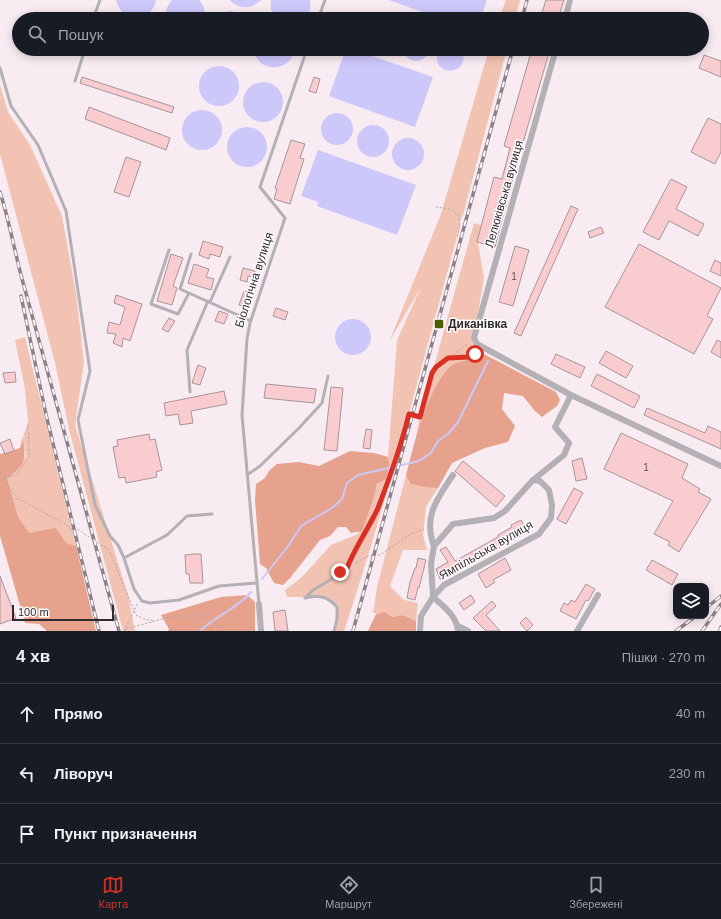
<!DOCTYPE html>
<html lang="uk">
<meta charset="utf-8">
<style>
:root{--surface:#171b24;--page:#242831;--text:#f1f3f6;--muted:#9ea1a6;--line:#363941;--accent:#d93025}
body{margin:0;font-family:Helvetica,sans-serif;background:var(--page);color:var(--text)}
.controls{position:absolute;right:12px;bottom:12px;display:grid;overflow:hidden;border-radius:8px;box-shadow:0 2px 10px #0003}
.controls button{width:36px;height:36px;display:grid;place-items:center;padding:0;border:0;border-bottom:1px solid var(--line);background:var(--surface);color:var(--text);font:20px sans-serif}
.scale{position:absolute;left:12px;bottom:10px;width:102px;box-sizing:border-box;padding-left:4px;border:2px solid #302a2d;border-top:0;font-size:11px;line-height:14px;white-space:nowrap;color:#302a2d;-webkit-text-stroke:3px #fefbfd;paint-order:stroke}
.stop{position:absolute;width:12px;height:12px;margin:-9px;border:3px solid #d93025;border-radius:50%;background:#fff}
.stop.end{background:#d93025;border-color:#fff;box-shadow:0 1px 4px #0008}
.list{margin:0;padding:0;list-style:none}
h2{display:flex;justify-content:space-between;align-items:center;height:52px;margin:0;padding:0 16px;font-size:17px}
h2 small{font-size:13px;font-weight:400;color:var(--muted)}
.list li{display:grid;grid-template-columns:26px 1fr auto;gap:12px;align-items:center;box-sizing:border-box;height:60px;padding:0 16px;border-top:1px solid var(--line)}
.list b{display:block;font-size:15px;white-space:nowrap}
.list em{font-size:13px;font-style:normal;color:var(--muted)}
.icon{flex:none;width:22px;height:22px;fill:none;stroke:currentColor;stroke-width:2;stroke-linecap:round;stroke-linejoin:round}
.map{position:relative;flex:none;width:721px;height:631px;overflow:hidden}
.search{position:absolute;background:var(--surface);box-shadow:0 2px 10px #0003;left:12px;right:12px;top:12px;height:44px;display:flex;align-items:center;gap:10px;box-sizing:border-box;padding:0 14px;border-radius:22px;color:var(--muted);font-size:15px}
.sheet{height:232px;background:var(--surface)}
nav{display:flex;justify-content:space-around;align-items:center;box-sizing:border-box;height:56px;border-top:1px solid var(--line);background:var(--surface);font-size:11px;color:var(--muted)}
nav a{display:grid;justify-items:center;gap:2px}
nav .on{color:var(--accent)}
.map>svg:first-child{display:block}
</style>
<div class="map">
<svg width="721" height="631" viewBox="0 0 721 631">
<rect width="100%" height="100%" fill="#f9ebf2"/>
<path fill="#f2c3b3" d="M 506,0 L 520,0 L 515,19 L 499,19 Z
M 489,49 L 507,49 L 463,215 L 460,221 L 460,226 C 423,361 388,498 344,631 L 333,631 L 337,619 L 337,608 L 329,599 L 321,597 L 287,597 L 285,590 L 301,578 L 331,545 L 358,534 L 388,457 L 397,340 L 421,287 L 389,342 L 441,214 Z
M 0,85 L 8,112 L 30,145 L 62,216 L 76,293 L 84,362 L 75,425 L 129,598 L 135,631 L 123,631 L 69,429 L 55,363 L 0,154 Z
M 474,223 L 481,225 L 478,243 L 484,278 L 473,343 L 480,352 L 451,380 L 413,455 L 419,420 Z
M 25,337 L 76,546 L 29,534 L 17,521 L 5,478 L 26,456 L 23,437 L 28,422 L 25,389 L 15,340 Z
M 406,475 L 438,488 L 426,507 L 423,535 L 427,550 L 403,550 L 390,586 L 404,600 L 418,603 L 416,621 L 403,615 L 393,617 L 385,613 L 373,613 L 377,587 Z"/>
<path fill="#e6a28c" d="M 480,352 L 556,392 L 560,400 L 557,406 L 542,417 L 534,410 L 523,396 L 504,393 L 502,409 L 515,426 L 508,442 L 485,448 L 452,463 L 438,488 L 425,487 L 411,484 L 406,475 C 414,444 428,386 452,365 C 456,362 462,362 466,360 C 471,357 475,355 480,352 Z
M 23,437 C 26,462 26,462 7,479 L 18,517 L 29,533 L 56,528 L 66,543 L 76,546 L 96,631 L 47,631 L 39,624 L 25,623 L 0,536 L 0,454 L 20,448 Z
M 350,451 L 374,453 L 388,457 L 389,465 L 386,479 L 377,484 L 373,500 L 362,531 L 351,533 L 346,527 L 338,527 L 330,536 L 320,540 L 290,578 L 283,585 L 274,583 L 266,568 L 260,564 L 255,500 L 256,484 L 265,478 L 269,471 L 277,464 L 299,462 L 319,466 Z
M 247,595 L 255,602 L 255,631 L 168,631 L 169,629 L 161,615 L 221,597 Z
M 384,612 L 393,617 L 403,615 L 416,621 L 416,631 L 368,631 L 376,614 Z"/>
<path fill="#cdc8fa" d="M 116,0 L 156,0 L 156,1 C 149,25 122,24 116,0 Z
M 172,0 L 199,0 C 204,6 206,11 205,19 L 166,19 C 165,11 167,6 172,0 Z
M 230,0 L 261,0 C 252,9 239,10 230,0 Z
M 271,0 L 310,0 L 310,10 L 304,19 L 276,19 L 271,9 Z
M 389,0 L 487,0 L 480,19 L 442,19 Z
M 231,11 L 238,13 L 246,19 L 214,19 C 219,13 224,12 231,11 Z
M 254,49 L 294,49 C 292,73 256,74 254,49 Z
M 346,49 L 352,49 L 433,77 L 415,127 L 329,96 Z
M 402,49 L 431,49 C 426,64 407,65 402,49 Z
M 439,49 L 461,49 C 465,56 464,61 460,67 C 446,77 431,65 439,49 Z
M199 86a20 20 0 1 1 40 0a20 20 0 1 1-40 0Z
M243 102a20 20 0 1 1 40 0a20 20 0 1 1-40 0Z
M182 130a20 20 0 1 1 40 0a20 20 0 1 1-40 0Z
M321 129a16 16 0 1 1 32 0a16 16 0 1 1-32 0Z
M357 141a16 16 0 1 1 32 0a16 16 0 1 1-32 0Z
M227 147a20 20 0 1 1 40 0a20 20 0 1 1-40 0Z
M392 154a16 16 0 1 1 32 0a16 16 0 1 1-32 0Z
M 318,150 L 416,185 L 397,235 L 317,206 L 318,202 L 301,196 Z
M335 337a18 18 0 1 1 36 0a18 18 0 1 1-36 0Z"/>
<g fill="none" stroke-linecap="round" stroke-linejoin="round">
<path stroke="#cdc8fa" stroke-width="2" d="M 262,579 L 289,545 L 301,526 L 332,508 L 342,499 L 347,483 L 358,475 L 419,461 L 431,453 L 438,441 L 448,434 L 458,422 L 488,361
M 200,631 C 215,616 237,609 251,592"/>
</g>
<path fill="#f9ccd0" stroke="#a69698" d="M 546,0 L 564,0 L 558,19 L 540,19 Z
M 532,49 L 550,49 L 512,181 L 495,247 L 477,242 L 494,177 L 502,179 L 510,148 L 504,146 Z
M 704,55 L 721,61 L 721,77 L 699,68 Z
M 82,77 L 174,107 L 172,113 L 80,83 Z
M 314,77 L 320,79 L 316,93 L 309,91 Z
M 89,107 L 170,138 L 166,150 L 85,119 Z
M 708,118 L 721,124 L 721,152 L 715,164 L 691,152 Z
M 291,140 L 305,144 L 300,158 L 304,159 L 290,204 L 274,199 L 277,189 L 275,188 Z
M 126,157 L 141,162 L 129,197 L 114,192 Z
M 671,179 L 687,187 L 676,209 L 704,224 L 698,236 L 669,221 L 659,240 L 643,232 Z
M 571,206 L 578,209 L 521,336 L 514,333 Z
M 601,227 L 604,233 L 590,238 L 588,232 Z
M 203,241 L 223,247 L 220,257 L 210,254 L 209,259 L 199,255 Z
M 639,244 L 721,288 L 707,316 L 713,319 L 694,354 L 605,307 Z
M 515,246 L 529,250 L 513,306 L 499,302 Z
M 171,254 L 183,258 L 173,286 L 177,288 L 172,305 L 157,301 Z
M 715,260 L 721,263 L 721,276 L 710,271 Z
M 194,264 L 209,269 L 206,277 L 214,279 L 211,290 L 188,283 Z
M 243,268 L 255,271 L 253,277 L 248,276 L 247,282 L 240,280 Z
M 244,291 L 252,293 L 248,308 L 239,305 Z
M 116,295 L 142,304 L 130,341 L 123,338 L 122,347 L 113,343 L 116,334 L 107,333 L 109,322 L 120,325 L 125,307 L 114,303 Z
M 276,308 L 288,312 L 285,320 L 273,316 Z
M 219,311 L 228,314 L 224,324 L 215,321 Z
M 169,318 L 175,321 L 168,332 L 162,329 Z
M 717,340 L 721,342 L 721,358 L 711,352 Z
M 606,351 L 633,366 L 626,378 L 599,363 Z
M 556,354 L 585,367 L 580,378 L 551,364 Z
M 198,365 L 206,368 L 200,385 L 192,383 Z
M 15,372 L 16,382 L 5,383 L 3,373 Z
M 597,374 L 640,396 L 634,408 L 591,386 Z
M 266,384 L 316,389 L 314,403 L 264,398 Z
M 331,387 L 343,388 L 337,451 L 324,450 Z
M 224,391 L 227,404 L 191,411 L 193,423 L 180,425 L 178,414 L 166,416 L 164,403 Z
M 647,408 L 705,433 L 708,426 L 721,432 L 721,449 L 644,415 Z
M 366,429 L 372,430 L 370,449 L 363,448 Z
M 621,433 L 688,464 L 682,478 L 700,489 L 698,492 L 711,499 L 679,552 L 668,545 L 670,542 L 654,534 L 673,501 L 604,469 Z
M 149,434 L 150,440 L 155,439 L 162,470 L 156,472 L 157,477 L 126,483 L 125,477 L 119,478 L 113,447 L 118,446 L 117,440 Z
M 10,439 L 14,451 L 5,454 L 0,443 Z
M 582,458 L 587,479 L 576,481 L 572,461 Z
M 463,461 L 505,496 L 496,507 L 455,471 Z
M 574,488 L 583,493 L 566,524 L 557,519 Z
M 521,520 L 527,532 L 457,571 L 457,570 L 440,579 L 436,569 L 448,562 L 440,550 L 446,547 L 455,561 L 498,537 L 498,535 L 512,527 L 511,525 Z
M 195,554 L 201,554 L 203,583 L 190,583 L 189,574 L 186,574 L 185,555 Z
M 418,558 L 426,560 L 419,588 L 418,587 L 415,600 L 407,598 L 410,582 L 415,568 L 416,568 Z
M 505,558 L 511,570 L 493,580 L 495,582 L 486,588 L 478,574 Z
M 652,560 L 678,574 L 672,585 L 646,570 Z
M 0,576 L 16,618 L 0,624 Z
M 586,584 L 595,589 L 588,601 L 586,600 L 576,619 L 560,611 L 564,603 L 568,605 L 571,600 L 575,602 Z
M 471,595 L 475,602 L 464,610 L 459,603 Z
M 492,601 L 496,606 L 486,615 L 500,631 L 486,631 L 473,618 Z
M 285,610 L 288,631 L 275,631 L 273,612 Z
M 526,617 L 533,625 L 527,631 L 520,623 Z"/>
<g fill="none" stroke-linecap="round" stroke-linejoin="round">
<path stroke="#b0a4aa" stroke-width="1" stroke-dasharray="2 2" stroke-linecap="butt" d="M 436,207 C 441,208 448,208 452,210 C 463,215 460,229 457,238
M 450,358 L 468,357 L 475,354 L 476,351
M 0,472 L 12,491 L 19,499 L 67,525 L 71,529 L 80,530 L 83,533 L 109,550 L 136,615 L 144,619 L 155,621
M 5,478 L 16,475 L 29,457 L 28,422
M 0,502 L 6,499 L 18,499
M 374,515 C 390,484 400,448 409,414 L 420,417 L 432,373 L 436,367 L 469,343
M 356,563 C 364,558 370,554 380,555 L 411,534 L 424,529
M 126,629 L 173,616 L 207,616 L 223,631
M 124,631 L 138,603"/>
<path stroke="#b4b1b6" stroke-width="3" d="M 93,19 L 100,0
M 318,19 L 325,0
M 0,68 L 11,106 L 38,145 L 66,211 L 90,371 L 78,420 L 95,505 L 110,536 L 118,545 L 124,558 L 134,589 L 142,601 L 150,603 L 179,600 L 219,586 L 257,583
M 75,81 L 85,49
M 169,250 L 151,304 L 178,314 L 189,293
M 191,254 L 180,289 L 251,321
M 210,302 L 230,257
M 190,392 L 187,350 L 208,301
M 247,475 L 260,466 L 299,428 L 322,403 L 328,376
M 124,558 L 167,535 L 187,516 L 212,514
M 305,598 L 313,590 L 330,580 L 347,568 L 371,519
M 305,598 C 320,595 327,596 337,607 L 337,619 L 334,631
M 259,604 L 242,415 L 247,339 L 250,323 L 285,218 L 260,187 L 307,49"/>
<path stroke="#b4b1b6" stroke-width="6" d="M 565,19 L 570,0
M 556,49 L 474,338 L 477,344 L 571,395 L 721,466
M 434,546 C 423,516 437,499 453,475
M 433,597 L 431,564 L 434,546 L 453,524 L 494,518 L 505,511 L 533,480 L 564,455 L 569,443 L 555,427 L 571,395
M 433,597 C 443,606 457,616 458,631
M 259,604 L 261,631
M 458,626 L 468,631
M 420,631 L 421,616 L 433,597 L 444,585 L 539,534 L 551,518 L 552,505 L 549,490 L 540,481 L 533,480
M 577,631 L 598,595"/>
<defs>
<path id="rail" d="M 522,19 L 527,0
M 0,192 C 10,223 15,255 24,286 C 56,401 88,516 119,631
M 21,296 L 47,419 L 99,631
M 706,608 L 721,596
M 353,631 L 513,49
M 676,631 L 696,616
M 702,631 L 721,604
M 720,631 L 721,627"/>
</defs>
<use href="#rail" stroke="#8c8287" stroke-width="3.5"/>
<use href="#rail" stroke="#fefbfd" stroke-width="2" stroke-dasharray="6" stroke-linecap="butt"/>
</g>
<g fill="none" stroke-linecap="round" stroke-linejoin="round">
<path stroke="#d93025" stroke-width="5" d="M 340,572 L 347,568 C 355,547 369,528 378,508 C 390,477 401,446 409,414 L 420,417 L 432,373 L 436,367 L 448,358 L 468,357 L 475,354"/>
</g>
<rect fill="#4d5e01" stroke="#fefbfd" stroke-width="1.5" x="434" y="319" width="10" height="10" rx="2"/>
<g text-anchor="middle" dominant-baseline="central" stroke-width="3" stroke-linejoin="round" paint-order="stroke">
<g font-size="10" fill="#625256">
<text x="514" y="276">1</text>
<text x="646" y="467">1</text>
</g>
<g font-size="12" fill="#302a2d" stroke="#fefbfd">
<text transform="translate(504 194) rotate(-74)">Лелюківська вулиця</text>
<text transform="translate(254 280) rotate(-72)">Біологічна вулиця</text>
<text transform="translate(486 550) rotate(-30)">Ямпільська вулиця</text>
</g>
<g font-size="12" font-weight="bold" fill="#302a2d" stroke="#fefbfd" text-anchor="start">
<text x="448" y="324">Диканівка</text>
</g>
</g>
</svg>
<div class="controls">
<button><svg class="icon" aria-label="layers" viewBox="0 0 24 24"><path d="M12 4l9 5-9 5-9-5zM3 14l9 5 9-5"/></svg></button>
</div>
<div class="scale">100 m</div>
<div class="stop" style="left:475px;top:354px"></div>
<div class="stop end" style="left:340px;top:572px"></div>
<div class="search"><svg class="icon" aria-label="search" viewBox="0 0 24 24"><circle cx="10" cy="10" r="6"/><path d="M15 15l6 6"/></svg>Пошук</div>
</div>
<section class="sheet">
<h2>4 хв<small>Пішки · 270 m</small></h2>
<ul class="list">
<li><svg class="icon" aria-label="ahead" viewBox="0 0 24 24"><path d="M12 20V5M6 11l6-6 6 6"/></svg><div><b>Прямо</b></div><em>40 m</em></li>
<li><svg class="icon" aria-label="left" viewBox="0 0 24 24"><path d="M17 20v-9H6M10 6l-5 5 5 5"/></svg><div><b>Ліворуч</b></div><em>230 m</em></li>
<li><svg class="icon" aria-label="arrive" viewBox="0 0 24 24"><path d="M6 21V4h12l-3 4 3 4H6"/></svg><div><b>Пункт призначення</b></div></li>
</ul>
</section>
<nav>
<a class="on"><svg class="icon" aria-label="map" viewBox="0 0 24 24"><path d="M3 6l6-2 6 2 6-2v14l-6 2-6-2-6 2zM9 4v14M15 6v14"/></svg>Карта</a>
<a><svg class="icon" aria-label="directions" viewBox="0 0 24 24"><path d="M12 3l9 9-9 9-9-9zM9 14v-3h6M13 9l2 2-2 2"/></svg>Маршрут</a>
<a><svg class="icon" aria-label="saved" viewBox="0 0 24 24"><path d="M7 4h10v16l-5-4-5 4z"/></svg>Збережені</a>
</nav>
